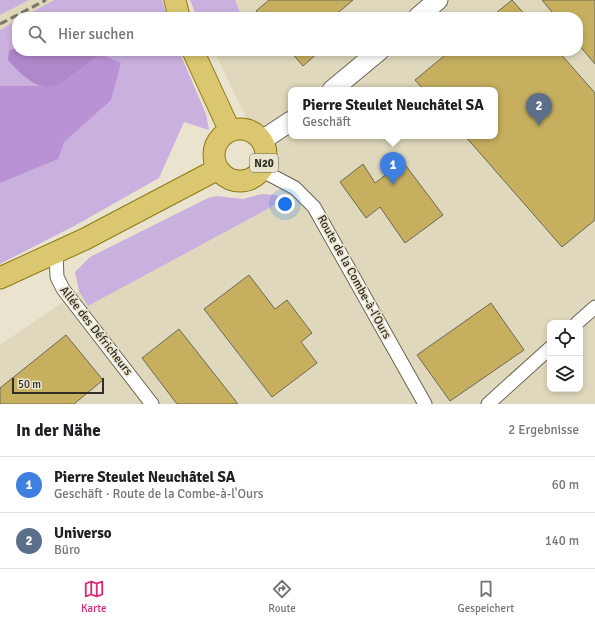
<!DOCTYPE html>
<html lang="de">
<meta charset="utf-8">
<style>
:root{--surface:#fff;--page:#f2f2f2;--text:#202124;--muted:#757577;--line:#e0e0e0;--accent:#db2777}
body{margin:0;font-family:Signika,sans-serif;background:var(--page);color:var(--text)}
.controls{position:absolute;right:12px;bottom:12px;display:grid;overflow:hidden;border-radius:8px;box-shadow:0 2px 6px #0003}
.controls button{width:36px;height:36px;display:grid;place-items:center;padding:0;border:0;border-bottom:1px solid var(--line);background:var(--surface);color:var(--text);font:20px sans-serif}
.scale{position:absolute;left:12px;bottom:10px;width:92px;box-sizing:border-box;padding-left:4px;border:2px solid #2f2d25;border-top:0;font-size:11px;line-height:14px;white-space:nowrap;color:#2f2d25;-webkit-text-stroke:3px #eae4cf;paint-order:stroke}
.you{position:absolute;left:285px;top:204px;width:14px;height:14px;margin:-10px;border:3px solid #fff;border-radius:50%;background:#1a73e8;box-shadow:0 0 0 6px #1a73e833}
.badge{display:grid;place-items:center;width:26px;height:26px;border-radius:50%;background:var(--accent);color:#fff;font-size:13px;font-weight:700}
.pin{position:absolute;translate:-50% -33px;filter:drop-shadow(0 1px 2px #0008)}
.pin::after{content:'';position:absolute;top:21px;width:14px;height:12px;background:inherit;clip-path:polygon(0 0,100% 0,50% 100%)}
.popup{position:absolute;left:288px;top:87px;width:210px;height:52px;box-sizing:border-box;display:grid;place-content:center;border-radius:8px;background:var(--surface);filter:drop-shadow(0 1px 3px #0005);font-size:13px;white-space:nowrap;color:var(--muted)}
.popup b{font-size:15px;color:var(--text)}
.popup::after{content:'';position:absolute;left:50%;top:100%;margin-left:-8px;border:8px solid transparent;border-top-color:var(--surface)}
.list{margin:0;padding:0;list-style:none}
h2{display:flex;justify-content:space-between;align-items:center;height:52px;margin:0;padding:0 16px;font-size:17px}
h2 small{font-size:13px;font-weight:400;color:var(--muted)}
.list li{display:grid;grid-template-columns:26px 1fr auto;gap:12px;align-items:center;box-sizing:border-box;height:56px;padding:0 16px;border-top:1px solid var(--line)}
.list b{display:block;font-size:15px;white-space:nowrap}
.list p{margin:0;font-size:13px;white-space:nowrap;color:var(--muted)}
.list em{font-size:13px;font-style:normal;color:var(--muted)}
.icon{flex:none;width:22px;height:22px;fill:none;stroke:currentColor;stroke-width:2;stroke-linecap:round;stroke-linejoin:round}
.map{position:relative;flex:none;width:595px;height:404px;overflow:hidden}
.search{position:absolute;background:var(--surface);box-shadow:0 2px 6px #0003;left:12px;right:12px;top:12px;height:44px;display:flex;align-items:center;gap:10px;box-sizing:border-box;padding:0 14px;border-radius:16px;color:var(--muted);font-size:15px}
.sheet{height:164px;background:var(--surface)}
nav{display:flex;justify-content:space-around;align-items:center;box-sizing:border-box;height:56px;border-top:1px solid var(--line);background:var(--surface);font-size:11px;color:var(--muted)}
nav a{display:grid;justify-items:center;gap:2px}
nav .on{color:var(--accent)}
.map>svg:first-child{display:block}
</style>
<div class="map">
<svg width="595" height="404" viewBox="0 0 595 404">
<rect width="100%" height="100%" fill="#eae4cf"/>
<path fill="#dfd8bc" fill-rule="evenodd" d="M 29,0 L 54,0 L 23,17 L 17,17 L 17,20 L 0,30 L 0,15 Z
M 235,0 L 595,0 L 595,404 L 0,404 L 0,345 L 79,291 L 88,305 L 285,199 L 214,51 L 578,51 L 578,17 L 242,17 ZM 291,90 L 495,90 L 495,136 L 291,136 ZM 550,323 L 580,323 L 580,389 L 550,389 Z"/>
<path fill="#cab0df" d="M 0,0 L 29,0 L 0,15 Z
M 54,0 L 162,0 L 167,17 L 23,17 Z
M 190,0 L 235,0 L 242,17 L 197,17 Z
M 17,20 L 17,51 L 179,51 L 206,114 L 209,130 L 184,122 L 159,178 L 76,225 L 0,264 L 0,30 Z
M 262,194 L 276,195 L 286,199 L 88,306 L 79,291 L 75,272 L 90,257 L 208,198 L 217,196 L 243,199 Z"/>
<path fill="#b992d6" d="M 100,54 L 121,63 L 111,100 L 64,142 L 58,159 L 0,183 L 0,86 L 55,86 Z"/>
<path fill="#ae88cb" d="M 17,47 L 17,51 L 100,51 L 100,54 C 91,60 63,84 54,86 C 36,91 19,72 8,60 L 9,51 Z"/>
<path fill="#c6af5f" stroke="#6d6856" d="M 269,0 L 353,0 L 333,17 L 261,17 L 256,11 Z
M 512,0 L 527,17 L 491,17 Z
M 542,0 L 595,0 L 595,64 L 578,44 L 578,17 L 556,17 Z
M 290,51 L 320,51 L 303,66 Z
M 450,51 L 558,51 L 595,93 L 595,220 L 562,247 L 465,136 L 495,136 L 495,90 L 424,90 L 415,80 Z
M 403,162 L 443,215 L 405,243 L 380,207 L 366,218 L 340,182 L 363,164 L 375,183 Z
M 249,275 L 275,309 L 287,300 L 312,333 L 301,342 L 317,363 L 272,397 L 204,309 Z
M 491,303 L 524,350 L 450,401 L 417,355 Z
M 179,329 L 238,404 L 177,404 L 142,358 Z
M 66,335 L 103,380 L 74,404 L 0,404 L 0,388 Z"/>
<g fill="none" stroke-linecap="round" stroke-linejoin="round">
<defs>
<path id="street" d="M 261,170 L 295,188 L 314,207 L 425,404
M 56,253 L 57,277 L 63,289 L 152,404
M 577,323 L 595,307
M 488,404 L 550,348"/>
<path id="secondary" d="M 418,17 L 438,0
M 332,90 L 379,51
M 261,141 L 291,121"/>
<path id="primary" d="M 175,0 L 179,17
M 193,51 L 230,131
M214 155a26 26 0 1 1 52 0a26 26 0 1 1-52 0Z
M 0,278 L 85,239 L 218,169"/>
</defs>
<use href="#street" stroke="#6a6553" stroke-width="15"/>
<use href="#secondary" stroke="#6a6553" stroke-width="21"/>
<use href="#primary" stroke="#8f7818" stroke-width="23"/>
<use href="#street" stroke="#fff" stroke-width="13"/>
<use href="#secondary" stroke="#fff" stroke-width="19"/>
<use href="#primary" stroke="#dac770" stroke-width="21"/>
<path stroke="#7a7669" stroke-width="3" stroke-dasharray="8 4" stroke-linecap="butt" d="M 0,24 L 46,0"/>
</g>
<g text-anchor="middle" dominant-baseline="central" stroke-width="3.5" stroke-linejoin="round" paint-order="stroke">
<rect fill="#eae4cf" stroke="#676458" stroke-width="1" x="250" y="154" width="28" height="18" rx="3"/>
<g font-size="11" font-weight="bold" fill="#2f2d25">
<text x="264" y="163">N20</text>
</g>
<g font-size="12" fill="#2f2d25" stroke="#eae4cf">
<text transform="translate(354 277) rotate(61)">Route de la Combe-à-l'Ours</text>
<text transform="translate(96 331) rotate(52)">Allée des Défricheurs</text>
</g>
</g>
</svg>
<div class="controls">
<button><svg class="icon" aria-label="locate" viewBox="0 0 24 24"><circle cx="12" cy="12" r="6"/><path d="M12 2v4M12 18v4M2 12h4M18 12h4"/></svg></button>
<button><svg class="icon" aria-label="layers" viewBox="0 0 24 24"><path d="M12 4l9 5-9 5-9-5zM3 14l9 5 9-5"/></svg></button>
</div>
<div class="scale">50 m</div>
<div class="you"></div>
<div class="pin badge" style="left:393px;top:185px;background:#3f7fe0">1</div>
<div class="popup"><b>Pierre Steulet Neuchâtel SA</b>Geschäft</div>
<div class="pin badge" style="left:539px;top:126px;background:#5c6f8a">2</div>
<div class="search"><svg class="icon" aria-label="search" viewBox="0 0 24 24"><circle cx="10" cy="10" r="6"/><path d="M15 15l6 6"/></svg>Hier suchen</div>
</div>
<section class="sheet">
<h2>In der Nähe<small>2 Ergebnisse</small></h2>
<ul class="list">
<li><span class="badge" style="background:#3f7fe0">1</span><div><b>Pierre Steulet Neuchâtel SA</b><p>Geschäft · Route de la Combe-à-l'Ours</p></div><em>60 m</em></li>
<li><span class="badge" style="background:#5c6f8a">2</span><div><b>Universo</b><p>Büro</p></div><em>140 m</em></li>
</ul>
</section>
<nav>
<a class="on"><svg class="icon" aria-label="map" viewBox="0 0 24 24"><path d="M3 6l6-2 6 2 6-2v14l-6 2-6-2-6 2zM9 4v14M15 6v14"/></svg>Karte</a>
<a><svg class="icon" aria-label="directions" viewBox="0 0 24 24"><path d="M12 3l9 9-9 9-9-9zM9 14v-3h6M13 9l2 2-2 2"/></svg>Route</a>
<a><svg class="icon" aria-label="saved" viewBox="0 0 24 24"><path d="M7 4h10v16l-5-4-5 4z"/></svg>Gespeichert</a>
</nav>
